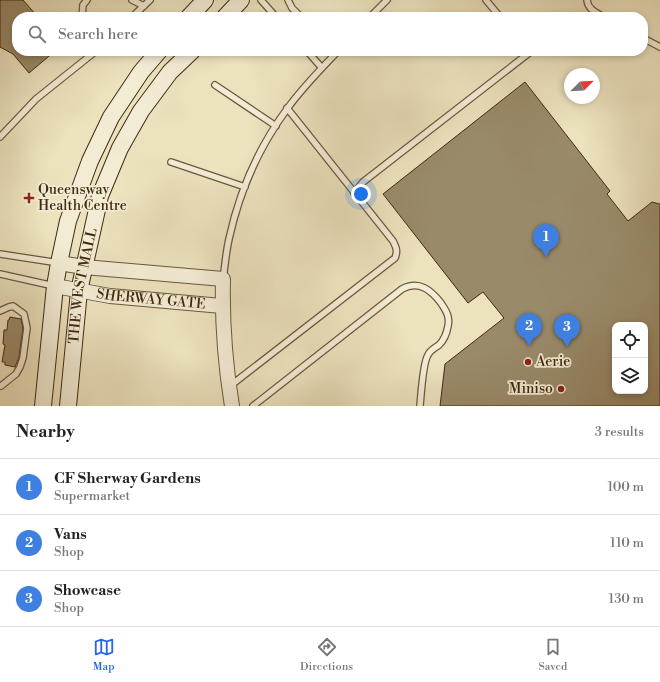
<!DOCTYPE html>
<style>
:root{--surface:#fff;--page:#f6f6f6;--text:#222;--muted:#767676;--line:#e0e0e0;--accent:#2563eb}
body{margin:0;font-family:"Libre Bodoni",serif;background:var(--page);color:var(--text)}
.controls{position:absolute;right:12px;bottom:12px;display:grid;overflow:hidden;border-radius:8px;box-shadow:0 2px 6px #0003}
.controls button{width:36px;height:36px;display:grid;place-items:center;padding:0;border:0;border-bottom:1px solid var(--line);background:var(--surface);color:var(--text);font:20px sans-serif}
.compass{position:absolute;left:564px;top:68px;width:36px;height:36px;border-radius:50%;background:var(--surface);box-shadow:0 2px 6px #0003;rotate:66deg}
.you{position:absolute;left:361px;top:194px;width:14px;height:14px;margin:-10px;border:3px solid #fff;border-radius:50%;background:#1a73e8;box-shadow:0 0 0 6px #1a73e833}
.badge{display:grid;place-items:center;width:26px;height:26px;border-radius:50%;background:var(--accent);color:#fff;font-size:13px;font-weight:700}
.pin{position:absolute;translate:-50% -33px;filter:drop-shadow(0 1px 2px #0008)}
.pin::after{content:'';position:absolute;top:21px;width:14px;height:12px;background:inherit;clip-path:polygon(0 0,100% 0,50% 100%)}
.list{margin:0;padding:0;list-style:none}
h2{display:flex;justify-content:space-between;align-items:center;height:52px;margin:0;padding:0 16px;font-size:17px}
h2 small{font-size:13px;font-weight:400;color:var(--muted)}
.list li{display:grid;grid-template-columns:26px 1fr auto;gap:12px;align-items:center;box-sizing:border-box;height:56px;padding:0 16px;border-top:1px solid var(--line)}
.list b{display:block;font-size:15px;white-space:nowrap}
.list p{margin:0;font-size:13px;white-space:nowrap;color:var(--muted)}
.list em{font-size:13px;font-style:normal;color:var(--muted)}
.icon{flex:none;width:22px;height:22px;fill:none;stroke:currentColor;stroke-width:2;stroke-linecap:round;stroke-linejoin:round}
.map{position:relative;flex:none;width:660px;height:406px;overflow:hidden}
.search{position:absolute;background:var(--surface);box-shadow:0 2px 6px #0003;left:12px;right:12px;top:12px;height:44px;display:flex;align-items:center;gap:10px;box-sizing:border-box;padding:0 14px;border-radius:16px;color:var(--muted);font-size:15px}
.sheet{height:220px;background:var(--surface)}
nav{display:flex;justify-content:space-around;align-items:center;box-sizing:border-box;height:56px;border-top:1px solid var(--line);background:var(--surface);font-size:11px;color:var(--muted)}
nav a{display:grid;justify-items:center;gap:2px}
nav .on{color:var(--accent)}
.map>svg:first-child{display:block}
</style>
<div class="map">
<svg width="660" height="406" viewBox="0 0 660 406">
<rect width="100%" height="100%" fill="#ece2be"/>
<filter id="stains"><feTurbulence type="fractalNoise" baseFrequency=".005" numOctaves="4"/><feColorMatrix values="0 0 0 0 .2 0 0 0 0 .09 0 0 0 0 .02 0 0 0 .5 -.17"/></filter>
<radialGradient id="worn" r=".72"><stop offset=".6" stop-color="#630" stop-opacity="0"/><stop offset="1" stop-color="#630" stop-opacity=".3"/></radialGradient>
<path fill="#998a6a" stroke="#402a0f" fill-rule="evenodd" d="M 0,0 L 23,0 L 38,17 L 17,17 L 17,51 L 55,51 L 29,73 L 13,54 L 0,47 Z
M 525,82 L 610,191 L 607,194 L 628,221 L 652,202 L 660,204 L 660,406 L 440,406 L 445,364 L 504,318 L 483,292 L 468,303 L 383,194 ZM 615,325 L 645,325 L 645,391 L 615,391 Z
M 10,317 L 21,319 L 23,328 L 19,357 L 15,367 L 5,365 L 5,362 L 2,362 L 5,345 L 3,344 L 4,330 L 7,330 L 8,320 L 9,320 Z"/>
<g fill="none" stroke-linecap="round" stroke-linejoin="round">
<defs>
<path id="service" d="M 132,0 L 144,6
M 261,0 L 276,17
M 288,0 L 292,8 L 301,17
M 486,0 L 500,17
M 587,0 C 588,10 597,13 604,17
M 82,17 L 83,5 L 87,0
M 132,17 L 150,0
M 370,17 L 387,0
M 643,38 L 660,47
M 307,51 L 322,68
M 215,85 L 276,126
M 0,137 L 36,99 L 96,51
M 171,162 L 245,187
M 354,193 L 363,182 L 529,53 L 527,51
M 0,254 L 59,263
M 0,274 L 54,286
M 223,279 C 225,266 226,252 229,239 C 239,193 259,147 287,109 C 302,88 320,70 338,51
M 0,311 L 9,307 L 13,306 L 24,314 L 27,328 L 23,358 L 20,367 L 16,374 L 1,386
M 230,386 L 395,258 C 398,251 396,247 393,241 L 287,108
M 253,406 L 402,289 C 419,280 431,290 441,303 C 446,311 450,316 448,326 C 447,332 444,340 439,345 C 435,348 430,350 428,355 C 423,362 421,395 420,406"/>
<g id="tertiary">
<path d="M 59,263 L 84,267 L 223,279 C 222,322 225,363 232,406"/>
<path id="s1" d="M 55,286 L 110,296 L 222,306"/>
</g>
<g id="secondary">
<path d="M 189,17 L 205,0"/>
<path d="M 225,17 L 241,0"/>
<path d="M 43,406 L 55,286 L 59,263 L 68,221 L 90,161 L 111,117 L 141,72 L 159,51"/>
<path id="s2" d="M 68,406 L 79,291 L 100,196 L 120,148 L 141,111 L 170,72 L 192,51"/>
</g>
</defs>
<use href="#service" stroke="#6b583b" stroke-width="8"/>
<use href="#tertiary" stroke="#6b583b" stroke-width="16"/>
<use href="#secondary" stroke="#402a0f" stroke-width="18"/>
<use href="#service" stroke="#f3ecd5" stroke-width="5.5"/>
<use href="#tertiary" stroke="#f3ecd5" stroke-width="14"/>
<use href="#secondary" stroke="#f3ecd5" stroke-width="16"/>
</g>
<g fill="#8f2418" stroke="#f3ecd5" stroke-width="1.5">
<path d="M27 192h4v4h4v4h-4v4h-4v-4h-4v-4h4z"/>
<circle cx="528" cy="362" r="4"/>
<circle cx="561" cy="389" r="4"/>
</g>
<g text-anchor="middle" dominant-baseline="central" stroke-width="3.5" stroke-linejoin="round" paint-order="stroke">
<g font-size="14" fill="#402a0f" stroke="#f3ecd5" text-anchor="start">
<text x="38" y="190">Queensway<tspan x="38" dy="16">Health Centre</tspan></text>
<text x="536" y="362">Aerie</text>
<text x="553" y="389" text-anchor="end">Miniso</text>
</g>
<g font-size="14" fill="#402a0f" stroke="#f3ecd5">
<text stroke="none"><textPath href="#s2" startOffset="121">THE WEST MALL</textPath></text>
<text stroke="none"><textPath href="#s1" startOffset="97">SHERWAY GATE</textPath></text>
</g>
</g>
<rect width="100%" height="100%" filter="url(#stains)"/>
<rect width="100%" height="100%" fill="url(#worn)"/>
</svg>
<div class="controls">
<button><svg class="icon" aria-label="locate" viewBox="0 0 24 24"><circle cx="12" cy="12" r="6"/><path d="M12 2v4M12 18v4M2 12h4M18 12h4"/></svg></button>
<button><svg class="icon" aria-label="layers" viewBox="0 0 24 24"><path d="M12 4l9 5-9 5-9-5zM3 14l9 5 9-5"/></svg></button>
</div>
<svg class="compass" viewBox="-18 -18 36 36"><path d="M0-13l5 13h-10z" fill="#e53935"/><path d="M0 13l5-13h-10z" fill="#767676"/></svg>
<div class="you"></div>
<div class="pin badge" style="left:546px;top:257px;background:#3f7fe0">1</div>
<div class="pin badge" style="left:529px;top:346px;background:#3f7fe0">2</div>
<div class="pin badge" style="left:567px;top:347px;background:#3f7fe0">3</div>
<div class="search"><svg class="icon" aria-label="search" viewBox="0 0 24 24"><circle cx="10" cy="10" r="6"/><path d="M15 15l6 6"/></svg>Search here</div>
</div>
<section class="sheet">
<h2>Nearby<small>3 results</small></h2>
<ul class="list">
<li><span class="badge" style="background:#3f7fe0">1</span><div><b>CF Sherway Gardens</b><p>Supermarket</p></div><em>100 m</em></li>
<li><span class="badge" style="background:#3f7fe0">2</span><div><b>Vans</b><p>Shop</p></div><em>110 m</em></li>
<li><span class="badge" style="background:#3f7fe0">3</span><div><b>Showcase</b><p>Shop</p></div><em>130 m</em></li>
</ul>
</section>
<nav>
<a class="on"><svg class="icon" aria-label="map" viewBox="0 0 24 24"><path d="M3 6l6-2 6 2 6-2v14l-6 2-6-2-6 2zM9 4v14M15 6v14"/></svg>Map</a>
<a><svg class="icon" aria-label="directions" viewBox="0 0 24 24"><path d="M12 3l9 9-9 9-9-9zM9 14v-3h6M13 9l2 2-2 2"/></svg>Directions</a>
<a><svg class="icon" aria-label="saved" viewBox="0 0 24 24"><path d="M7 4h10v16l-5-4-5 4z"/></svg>Saved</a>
</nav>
